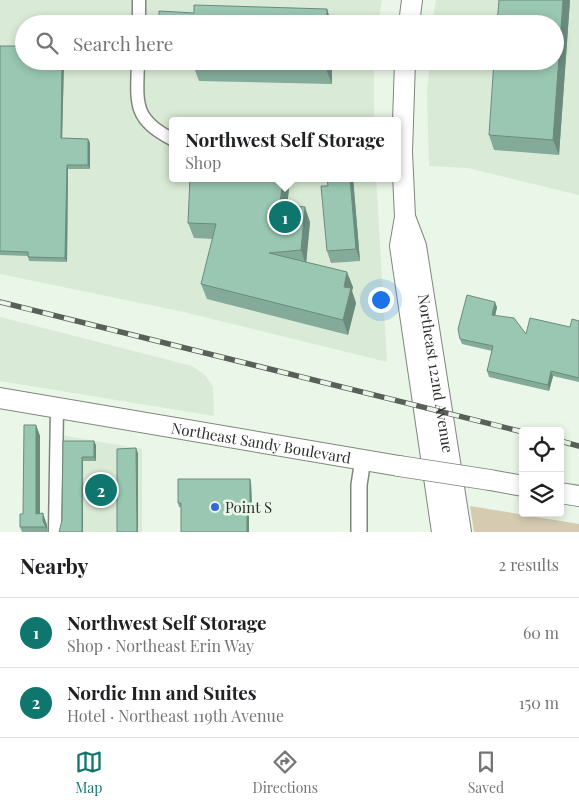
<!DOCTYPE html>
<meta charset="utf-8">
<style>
:root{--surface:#fff;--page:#f2f2f2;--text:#202124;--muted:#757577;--line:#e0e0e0;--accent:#0f766e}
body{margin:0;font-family:"Playfair Display",serif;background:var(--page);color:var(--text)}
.controls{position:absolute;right:15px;bottom:15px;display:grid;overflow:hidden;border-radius:5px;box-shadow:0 2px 8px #0003}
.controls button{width:45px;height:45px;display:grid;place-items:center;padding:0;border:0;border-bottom:1px solid var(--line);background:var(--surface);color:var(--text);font:25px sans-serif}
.you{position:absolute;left:380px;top:299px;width:18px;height:18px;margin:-12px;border:4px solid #fff;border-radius:50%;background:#1a73e8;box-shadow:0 0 0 8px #1a73e833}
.badge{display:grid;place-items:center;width:32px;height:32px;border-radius:50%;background:var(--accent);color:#fff;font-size:16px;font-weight:700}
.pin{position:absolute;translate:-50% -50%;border:2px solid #fff;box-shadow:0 1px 5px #0006}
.popup{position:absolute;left:169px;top:117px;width:232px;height:65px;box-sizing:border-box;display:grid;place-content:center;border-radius:5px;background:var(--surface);filter:drop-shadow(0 1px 4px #0005);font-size:16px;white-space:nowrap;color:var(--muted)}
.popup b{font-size:19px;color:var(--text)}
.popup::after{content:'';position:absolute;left:50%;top:100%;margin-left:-10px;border:10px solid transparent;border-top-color:var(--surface)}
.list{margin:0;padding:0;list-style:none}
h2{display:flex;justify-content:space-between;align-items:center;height:65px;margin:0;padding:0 20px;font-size:21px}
h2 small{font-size:16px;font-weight:400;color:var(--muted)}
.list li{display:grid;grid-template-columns:32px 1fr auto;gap:15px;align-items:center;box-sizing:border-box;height:70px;padding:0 20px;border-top:1px solid var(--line)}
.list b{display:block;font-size:19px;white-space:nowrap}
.list p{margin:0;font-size:16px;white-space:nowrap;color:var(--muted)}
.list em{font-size:16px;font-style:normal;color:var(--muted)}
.icon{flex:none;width:28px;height:28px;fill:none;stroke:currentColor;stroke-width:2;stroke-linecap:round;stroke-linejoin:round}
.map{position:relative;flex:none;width:579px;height:532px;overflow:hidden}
.search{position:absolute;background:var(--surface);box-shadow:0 2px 8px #0003;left:15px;right:15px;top:15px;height:55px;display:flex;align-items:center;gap:12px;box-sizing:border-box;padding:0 18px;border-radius:28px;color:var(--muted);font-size:19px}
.sheet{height:205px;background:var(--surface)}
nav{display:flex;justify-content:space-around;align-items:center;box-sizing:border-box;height:70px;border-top:1px solid var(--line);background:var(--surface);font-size:14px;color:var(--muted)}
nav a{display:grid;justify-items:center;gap:2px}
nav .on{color:var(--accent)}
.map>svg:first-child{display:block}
</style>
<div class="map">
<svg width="579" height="532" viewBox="0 0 579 532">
<rect width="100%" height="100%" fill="#eaf6e8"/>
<path fill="#d9ead6" d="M 0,0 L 382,0 L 378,24 L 24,24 L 24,61 L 374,61 L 374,121 L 172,121 L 172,178 L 376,178 L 387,362 L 184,312 L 0,274 Z
M 436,0 L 579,0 L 579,195 L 468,168 L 429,166 L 427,91 L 430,61 L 555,61 L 555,24 L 432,24 Z
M 0,317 L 192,366 L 205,375 L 213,387 L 214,416 L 0,381 Z
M 61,435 L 142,449 L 142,532 L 61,532 Z"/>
<path fill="#d4cbb1" d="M 470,506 L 579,524 L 579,532 L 474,532 Z"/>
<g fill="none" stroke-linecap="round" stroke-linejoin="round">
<defs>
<path id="minor" d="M 139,24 L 139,0
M 138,61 C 137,102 132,119 172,139
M 55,532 L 57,408"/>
<path id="tertiary" d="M 359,532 L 359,485 L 363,459"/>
<g id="primary">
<path d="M 409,24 L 412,0"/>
<path d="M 405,61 L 402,152 L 405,217 L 400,246 L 442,532"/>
<path id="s1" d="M 405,217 L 416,246 L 461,532"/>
<path id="s2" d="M 0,398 L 399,466"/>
<path d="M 490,480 L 523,486"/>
<path d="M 560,493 L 579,496"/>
</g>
</defs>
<use href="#minor" stroke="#7d887b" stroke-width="15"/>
<use href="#tertiary" stroke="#7d887b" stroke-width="18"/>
<use href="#primary" stroke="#7d887b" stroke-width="22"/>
<use href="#minor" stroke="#fff" stroke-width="12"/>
<use href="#tertiary" stroke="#fff" stroke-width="15"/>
<use href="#primary" stroke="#fff" stroke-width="20"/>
<defs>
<path id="rail" d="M 0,302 L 523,432
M 560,441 L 579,446"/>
</defs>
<use href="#rail" stroke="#5a6059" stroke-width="5.5"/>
<use href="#rail" stroke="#eaf6e8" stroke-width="4" stroke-dasharray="11" stroke-linecap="butt"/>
<defs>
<path id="primary-bridge" d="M 399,466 L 490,480"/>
</defs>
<use href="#primary-bridge" stroke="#7d887b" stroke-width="22" stroke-linecap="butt"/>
<use href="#primary-bridge" stroke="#fff" stroke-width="20"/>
</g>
<path fill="#84ab99" d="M 570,0 L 559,155 L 494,150 L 489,135 Z
M 0,46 L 24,61 L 64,61 L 62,138 L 88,139 L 90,143 L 90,169 L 68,169 L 67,262 L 29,261 L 28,256 L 0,255 Z
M 163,61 L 332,61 L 332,84 L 199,81 L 193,65 L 193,63 L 164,62 Z
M 190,178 L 290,178 L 287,205 L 310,222 L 306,262 L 353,287 L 352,291 L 356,303 L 348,335 L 207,299 L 201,284 L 213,239 L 194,238 L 188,223 Z
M 353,178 L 360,261 L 331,263 L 327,251 L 328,186 Z
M 497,307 L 495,316 L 526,334 L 570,327 L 579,321 L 579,382 L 553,376 L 549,391 L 489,377 L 487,371 L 492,351 L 462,344 L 460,339 Z
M 36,425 L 40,436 L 40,513 L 47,525 L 48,532 L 22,532 L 20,527 L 23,514 Z
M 63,441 L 96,445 L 96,461 L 83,461 L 83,532 Z
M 250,479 L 251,483 L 252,508 L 249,507 L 249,532 L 179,507 L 178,503 Z"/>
<path fill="#6b8b7d" d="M 563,0 L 570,0 L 559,155 L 553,140 Z
M 327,9 L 332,24 L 327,24 Z
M 62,61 L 64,61 L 62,143 L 61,138 Z
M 326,61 L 332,61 L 332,84 L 326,69 Z
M 88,139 L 90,143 L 90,169 L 88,165 Z
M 67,165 L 68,169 L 67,262 L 65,258 Z
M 283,178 L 290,178 L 286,219 L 280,204 Z
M 350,178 L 353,178 L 360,261 L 356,249 Z
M 305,207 L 310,222 L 306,265 L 301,250 Z
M 347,272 L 353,287 L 352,291 L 356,303 L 348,335 L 343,320 L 344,287 Z
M 495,302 L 497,307 L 494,321 L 492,315 Z
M 551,371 L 553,376 L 549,391 L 548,385 Z
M 36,425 L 40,436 L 40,525 L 36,514 Z
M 94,441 L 96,445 L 96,461 L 94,457 Z
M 136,448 L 138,453 L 138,532 L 137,532 Z
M 82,457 L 83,461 L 83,532 L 82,532 Z
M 250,479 L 251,483 L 252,508 L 250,503 Z
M 247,503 L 249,507 L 249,532 L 247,532 Z
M 43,513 L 47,525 L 47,530 L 43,521 Z"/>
<path fill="#99c7b2" stroke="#6b8b7d" d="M 499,0 L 563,0 L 553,140 L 489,135 L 494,61 L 555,61 L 555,24 L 497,24 Z
M 194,5 L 327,9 L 327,24 L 159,24 L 159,11 L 194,13 Z
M 0,46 L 24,46 L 24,61 L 62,61 L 61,138 L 88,139 L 88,165 L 67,165 L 65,258 L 28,257 L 28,252 L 0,251 Z
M 193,61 L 326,61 L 326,69 L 193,65 Z
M 190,178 L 283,178 L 280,204 L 305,207 L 301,250 L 269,253 L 347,272 L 344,287 L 351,288 L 343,320 L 201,284 L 216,224 L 188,223 Z
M 327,178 L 350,178 L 356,249 L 327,251 L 321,186 L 328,186 Z
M 467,295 L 495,302 L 492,315 L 514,318 L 526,334 L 530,318 L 570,327 L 572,319 L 579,321 L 579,378 L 551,371 L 548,385 L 487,371 L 493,346 L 460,339 L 458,329 Z
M 24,425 L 36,425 L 36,514 L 43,513 L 43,521 L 46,527 L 20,527 L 20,514 L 23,514 Z
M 63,441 L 94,441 L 94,457 L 82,457 L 82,532 L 59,532 L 62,520 Z
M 136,448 L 137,532 L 117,532 L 117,449 Z
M 178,479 L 250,479 L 250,503 L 247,503 L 247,532 L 181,532 L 181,503 L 178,503 Z"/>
<circle fill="#3767d7" stroke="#eaf6e8" stroke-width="2" cx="215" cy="507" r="5"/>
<g text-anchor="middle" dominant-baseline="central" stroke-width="5" stroke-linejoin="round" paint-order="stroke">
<g font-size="15" fill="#2c312b" stroke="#eaf6e8">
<text stroke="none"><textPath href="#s1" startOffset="160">Northeast 122nd Avenue</textPath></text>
<text stroke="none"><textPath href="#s2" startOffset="265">Northeast Sandy Boulevard</textPath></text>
</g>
<g font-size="15" fill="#2c312b" stroke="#eaf6e8" text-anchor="start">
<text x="225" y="507">Point S</text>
</g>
</g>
</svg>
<div class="controls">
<button><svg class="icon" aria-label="locate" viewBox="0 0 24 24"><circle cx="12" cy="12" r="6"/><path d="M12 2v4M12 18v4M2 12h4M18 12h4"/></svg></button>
<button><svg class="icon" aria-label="layers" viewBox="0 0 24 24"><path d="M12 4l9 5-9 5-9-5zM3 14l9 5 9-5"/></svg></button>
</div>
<div class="you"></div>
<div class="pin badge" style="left:285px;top:217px">1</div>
<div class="popup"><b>Northwest Self Storage</b>Shop</div>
<div class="pin badge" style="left:101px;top:490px">2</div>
<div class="search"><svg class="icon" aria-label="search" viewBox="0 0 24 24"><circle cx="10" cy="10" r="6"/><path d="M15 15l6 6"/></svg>Search here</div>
</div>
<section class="sheet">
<h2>Nearby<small>2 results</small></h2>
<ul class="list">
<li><span class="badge">1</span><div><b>Northwest Self Storage</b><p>Shop · Northeast Erin Way</p></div><em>60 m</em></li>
<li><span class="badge">2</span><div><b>Nordic Inn and Suites</b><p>Hotel · Northeast 119th Avenue</p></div><em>150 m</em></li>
</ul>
</section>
<nav>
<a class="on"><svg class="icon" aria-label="map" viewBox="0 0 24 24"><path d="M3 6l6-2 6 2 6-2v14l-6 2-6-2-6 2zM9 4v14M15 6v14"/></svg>Map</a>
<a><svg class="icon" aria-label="directions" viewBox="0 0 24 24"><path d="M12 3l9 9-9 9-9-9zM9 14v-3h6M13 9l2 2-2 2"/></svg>Directions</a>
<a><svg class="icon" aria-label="saved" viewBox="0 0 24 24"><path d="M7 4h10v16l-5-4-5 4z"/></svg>Saved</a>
</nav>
